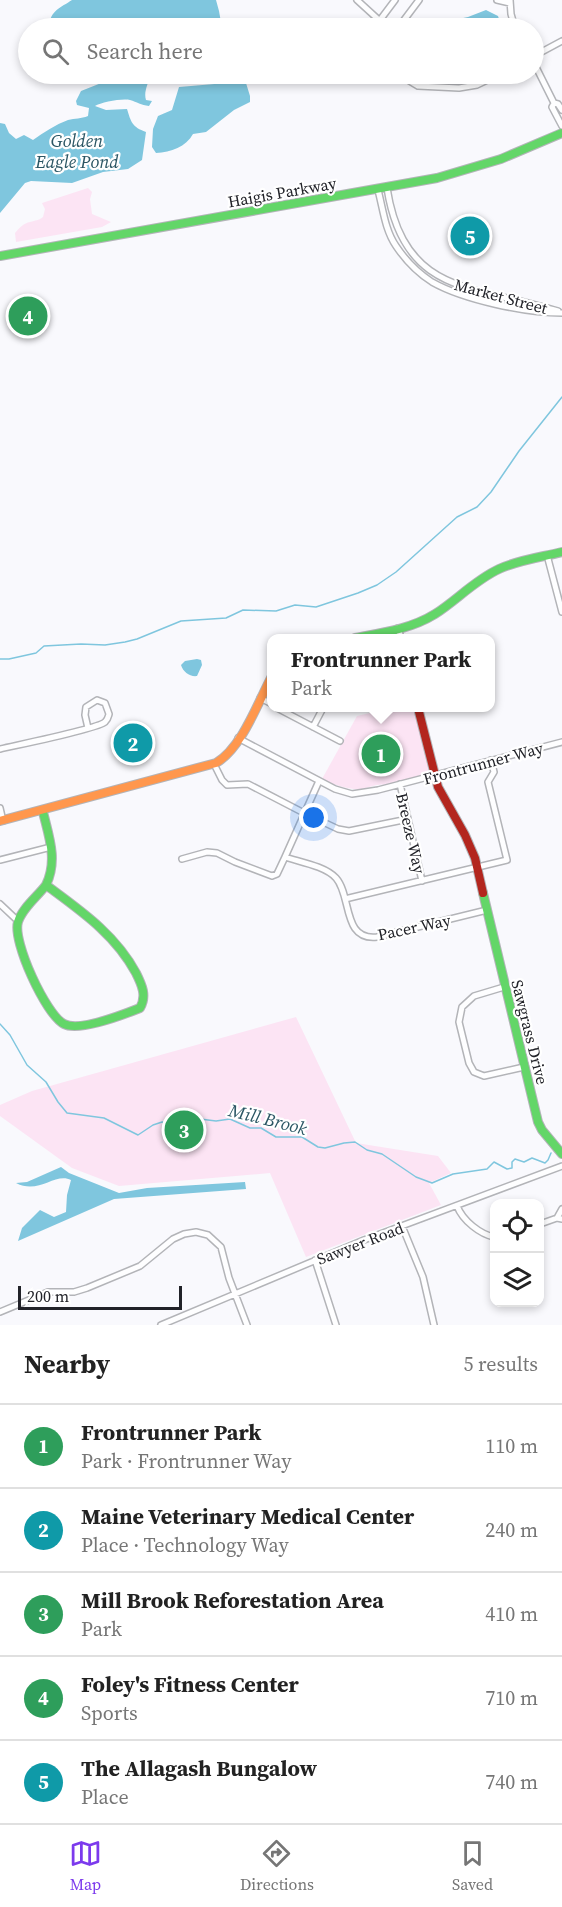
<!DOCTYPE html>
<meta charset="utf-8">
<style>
:root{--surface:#fff;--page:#f2f2f2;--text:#222;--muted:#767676;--line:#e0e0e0;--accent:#7c3aed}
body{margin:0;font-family:"Source Serif 4",serif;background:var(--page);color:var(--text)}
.controls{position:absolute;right:18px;bottom:18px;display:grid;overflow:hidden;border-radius:12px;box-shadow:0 3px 9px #0003}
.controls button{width:54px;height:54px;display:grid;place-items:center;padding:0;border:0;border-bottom:2px solid var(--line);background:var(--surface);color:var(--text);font:30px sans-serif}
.scale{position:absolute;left:18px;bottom:15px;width:164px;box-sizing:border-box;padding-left:6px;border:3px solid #212228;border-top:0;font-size:16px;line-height:21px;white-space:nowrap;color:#212228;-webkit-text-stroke:4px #fff;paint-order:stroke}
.you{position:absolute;left:314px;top:818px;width:21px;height:21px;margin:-15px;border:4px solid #fff;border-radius:50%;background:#1a73e8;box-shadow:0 0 0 9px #1a73e833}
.badge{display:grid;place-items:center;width:39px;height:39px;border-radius:50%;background:var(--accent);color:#fff;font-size:20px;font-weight:700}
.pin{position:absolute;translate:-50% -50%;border:3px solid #fff;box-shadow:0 2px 6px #0006}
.popup{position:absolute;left:267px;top:634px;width:228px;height:78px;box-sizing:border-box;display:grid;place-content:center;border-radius:12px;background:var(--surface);filter:drop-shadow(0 2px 4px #0005);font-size:20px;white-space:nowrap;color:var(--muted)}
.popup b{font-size:22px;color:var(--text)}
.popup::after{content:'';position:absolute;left:50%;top:100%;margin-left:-12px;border:12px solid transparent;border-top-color:var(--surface)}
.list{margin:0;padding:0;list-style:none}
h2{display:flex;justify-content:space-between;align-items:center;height:78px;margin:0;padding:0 24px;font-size:26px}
h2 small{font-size:20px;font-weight:400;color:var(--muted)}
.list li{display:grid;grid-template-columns:39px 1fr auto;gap:18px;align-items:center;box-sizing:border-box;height:84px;padding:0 24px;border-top:2px solid var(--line)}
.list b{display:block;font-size:22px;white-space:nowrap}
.list p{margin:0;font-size:20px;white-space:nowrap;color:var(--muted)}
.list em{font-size:20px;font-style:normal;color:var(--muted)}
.icon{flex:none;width:33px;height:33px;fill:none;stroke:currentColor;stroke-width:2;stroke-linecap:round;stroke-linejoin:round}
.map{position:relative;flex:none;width:562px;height:1325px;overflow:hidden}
.search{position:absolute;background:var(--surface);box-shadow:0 3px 9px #0003;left:18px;right:18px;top:18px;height:66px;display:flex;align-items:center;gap:15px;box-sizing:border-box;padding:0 21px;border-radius:33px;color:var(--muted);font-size:22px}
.sheet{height:498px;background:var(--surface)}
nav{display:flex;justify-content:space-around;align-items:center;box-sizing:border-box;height:84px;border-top:2px solid var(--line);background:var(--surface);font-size:16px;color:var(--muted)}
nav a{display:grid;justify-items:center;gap:3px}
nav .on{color:var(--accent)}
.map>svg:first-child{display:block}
</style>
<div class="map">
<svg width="562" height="1325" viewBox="0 0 562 1325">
<rect width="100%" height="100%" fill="#f9f9fd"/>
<path fill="#fce4f4" d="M 88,188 L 92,192 L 90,199 L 92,214 L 111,222 L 102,227 L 16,242 L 15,233 C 19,228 24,223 30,222 C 36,220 38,221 43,217 L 45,209 L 42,203 Z
M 392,708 L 415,708 L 429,772 L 426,775 L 387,785 C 378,783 370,787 362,789 C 349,790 333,785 322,779 L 357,716 Z
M 296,1017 L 356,1143 L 438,1156 L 451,1173 L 429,1183 L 441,1205 L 306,1257 L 270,1173 L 119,1186 L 72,1168 L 0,1116 L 0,1105 L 32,1091 Z"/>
<path fill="#7fc6de" d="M 72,0 L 216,0 L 219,11 L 222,28 L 50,28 C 48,12 60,8 72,0 Z
M 486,10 L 498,16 L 502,28 L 440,28 L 449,21 L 468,17 Z
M 124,74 L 149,74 C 150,83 143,90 146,100 L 152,101 L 149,106 C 141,105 137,102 130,100 C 123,98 101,102 95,106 L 106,110 L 127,109 C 131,122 132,127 146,132 L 142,160 L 128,169 L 103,172 L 72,183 L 31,181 L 25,183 L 0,213 L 0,123 L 5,124 L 9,133 L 16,139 L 24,135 L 33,140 C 44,132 55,125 68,120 C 75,118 81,119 88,116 L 89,108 L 77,105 L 76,101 L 81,91 Z
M 238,82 L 246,83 L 250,96 L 250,102 L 234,110 L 206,132 L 193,134 C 186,147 171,152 156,153 L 152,147 L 153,129 L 158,116 L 172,110 L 179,87 Z
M 197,659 L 201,660 L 202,665 L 197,676 C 190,677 183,672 181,665 L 185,661 Z
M 61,1167 L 69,1173 L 119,1193 L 147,1188 L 245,1182 L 246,1189 L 114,1199 L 18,1241 L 22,1228 L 40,1210 L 54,1217 L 66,1212 L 67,1195 L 71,1180 C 55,1172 39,1195 16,1183 L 27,1182 Z"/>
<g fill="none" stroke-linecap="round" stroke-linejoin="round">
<path stroke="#7fc6de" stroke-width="1.5" d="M 0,659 L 9,659 L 36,653 L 44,646 L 81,644 L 105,645 L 125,642 L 137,639 L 181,621 L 226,618 L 243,610 L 276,611 L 295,605 L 316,607 L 358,593 L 377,585 L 396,572 L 457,517 L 477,507 L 491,492 L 519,451 L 562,397
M 0,1024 L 10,1035 L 27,1065 L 46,1082 L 58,1102 L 67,1113 L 104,1118 L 138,1135 L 153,1125 L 162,1122 L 174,1123 L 192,1118 L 216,1121 L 230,1119 L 250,1128 L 261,1128 L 276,1137 L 302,1137 L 318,1147 L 325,1148 L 344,1143 L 355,1142 L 367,1150 L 382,1154 L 416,1177 L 432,1183 L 453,1174 L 487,1169 L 494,1162 L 507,1169 L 512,1168 L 512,1162 L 515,1159 L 524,1162 L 532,1158 L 545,1163 L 548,1160 L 551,1153"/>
<defs>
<path id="street" d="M 357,0 L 380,21
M 497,0 L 510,3
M 510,0 L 511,14 L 515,28
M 374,28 L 395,0
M 398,28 L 419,0
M 534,56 L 562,41
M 534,63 L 554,103 L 558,104 L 562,110
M 398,74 L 418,86 L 459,88 L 477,85 L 500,74
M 554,103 L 552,107 L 562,126
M 387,188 C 404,296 474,285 558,311
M 378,190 C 383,209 385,230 396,246 C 406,261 418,273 432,282 C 464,300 526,313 562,313
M 547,555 L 562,612
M 398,628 L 401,638
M 260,698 L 272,704
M 277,708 L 340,741
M 313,727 L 323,708
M 238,738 L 335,789 L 352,794 L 378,790 L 562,742
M 0,749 C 17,745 97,729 105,722 C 108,719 108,718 109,714 L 105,703 L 97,700 L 86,707 L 85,715 L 88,728
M 214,764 L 222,780 L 227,785 L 248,784 L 304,813 L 338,829 L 349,831 L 408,819
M 319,781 L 285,857 C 300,862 325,866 336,878 C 352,896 342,941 377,937 L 487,910
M 400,784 L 422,881
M 0,808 L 3,821
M 182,859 L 207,852 L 217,853 L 235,862 L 272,876 L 277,874 L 285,857
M 0,860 L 51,847
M 345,899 L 507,860 L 488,782 L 494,772 L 491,760
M 0,904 L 18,921
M 504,987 L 474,996 L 462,1007 L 459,1022 L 469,1063 L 474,1072 L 484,1076 L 524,1067
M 457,1206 C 463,1221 480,1234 494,1237
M 557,1218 L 562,1209
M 540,1224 L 557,1218 L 562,1219
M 402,1226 L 423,1277 L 434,1325
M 315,1260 L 336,1325
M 0,1312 L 48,1292 L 74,1292 L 87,1288 L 140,1266 L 173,1239 L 184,1234 L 196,1232 L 208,1235 L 221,1247 L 229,1278 L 247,1325
M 161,1325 L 364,1240 L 562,1166"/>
<path id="fast" d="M 0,256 L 437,178 L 501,159 L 562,133
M 355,638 C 382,633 411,629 435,614 C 457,600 475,580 499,569 C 518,560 542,557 562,552
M 43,812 C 49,837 58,860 46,885 C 81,911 115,934 136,973 C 142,985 147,996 140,1008 C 125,1014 79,1032 64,1024 C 46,1015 12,941 18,922 C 22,908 38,896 46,885
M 483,893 L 538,1122 L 542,1130 L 562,1154"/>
<path id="slow" d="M 0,821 L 216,763 C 242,748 258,702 272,676"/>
<path id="jam" d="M 418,708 L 438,787 L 465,835 L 475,858 L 483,893"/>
</defs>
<use href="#street" stroke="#b3b4b8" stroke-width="8"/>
<use href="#fast" stroke="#b3b4b8" stroke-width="10"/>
<use href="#slow" stroke="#b3b4b8" stroke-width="10"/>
<use href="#jam" stroke="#b3b4b8" stroke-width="10"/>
<use href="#street" stroke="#fefeff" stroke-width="5"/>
<use href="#fast" stroke="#63d668" stroke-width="8"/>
<use href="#slow" stroke="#ff974d" stroke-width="8"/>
<use href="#jam" stroke="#b3261e" stroke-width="8"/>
</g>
<g text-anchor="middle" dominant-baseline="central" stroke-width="4.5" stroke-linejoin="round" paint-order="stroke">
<g font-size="16" fill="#212228" stroke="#fff">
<text transform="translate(282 192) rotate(-10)">Haigis Parkway</text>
<text transform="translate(501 296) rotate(15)">Market Street</text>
<text transform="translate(483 763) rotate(-15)">Frontrunner Way</text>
<text transform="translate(411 833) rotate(77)">Breeze Way</text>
<text transform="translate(414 927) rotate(-12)">Pacer Way</text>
<text transform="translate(530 1032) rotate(76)">Sawgrass Drive</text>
<text transform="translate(360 1243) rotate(-21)">Sawyer Road</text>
</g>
<g font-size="18" font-style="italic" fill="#2b5664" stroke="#fff">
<text x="77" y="140">Golden<tspan x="77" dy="21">Eagle Pond</tspan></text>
<text transform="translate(268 1119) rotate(14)">Mill Brook</text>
</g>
</g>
</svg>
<div class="controls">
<button><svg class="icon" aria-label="locate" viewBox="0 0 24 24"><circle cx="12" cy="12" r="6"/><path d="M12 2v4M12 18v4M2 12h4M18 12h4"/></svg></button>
<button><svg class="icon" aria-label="layers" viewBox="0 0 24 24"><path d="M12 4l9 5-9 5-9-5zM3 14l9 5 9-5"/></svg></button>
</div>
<div class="scale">200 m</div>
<div class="you"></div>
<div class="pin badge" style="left:381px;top:754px;background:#2e9e5b">1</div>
<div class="popup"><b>Frontrunner Park</b>Park</div>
<div class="pin badge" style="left:133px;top:743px;background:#0f9aa8">2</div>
<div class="pin badge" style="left:184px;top:1130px;background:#2e9e5b">3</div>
<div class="pin badge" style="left:28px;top:316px;background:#2e9e5b">4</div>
<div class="pin badge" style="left:470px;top:236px;background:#0f9aa8">5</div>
<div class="search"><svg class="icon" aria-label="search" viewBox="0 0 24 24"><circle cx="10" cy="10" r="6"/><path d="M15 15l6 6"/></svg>Search here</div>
</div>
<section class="sheet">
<h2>Nearby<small>5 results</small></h2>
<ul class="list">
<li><span class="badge" style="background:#2e9e5b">1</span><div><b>Frontrunner Park</b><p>Park · Frontrunner Way</p></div><em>110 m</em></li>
<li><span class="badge" style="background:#0f9aa8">2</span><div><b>Maine Veterinary Medical Center</b><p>Place · Technology Way</p></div><em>240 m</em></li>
<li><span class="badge" style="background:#2e9e5b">3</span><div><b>Mill Brook Reforestation Area</b><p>Park</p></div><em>410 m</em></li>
<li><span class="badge" style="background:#2e9e5b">4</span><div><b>Foley's Fitness Center</b><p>Sports</p></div><em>710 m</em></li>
<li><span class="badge" style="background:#0f9aa8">5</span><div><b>The Allagash Bungalow</b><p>Place</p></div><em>740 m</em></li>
</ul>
</section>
<nav>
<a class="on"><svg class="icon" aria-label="map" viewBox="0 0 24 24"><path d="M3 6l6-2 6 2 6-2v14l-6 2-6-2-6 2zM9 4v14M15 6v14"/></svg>Map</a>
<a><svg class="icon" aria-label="directions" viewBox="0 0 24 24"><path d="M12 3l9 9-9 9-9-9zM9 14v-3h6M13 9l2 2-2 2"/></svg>Directions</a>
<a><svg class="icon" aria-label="saved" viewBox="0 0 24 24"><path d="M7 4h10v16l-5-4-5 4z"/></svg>Saved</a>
</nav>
